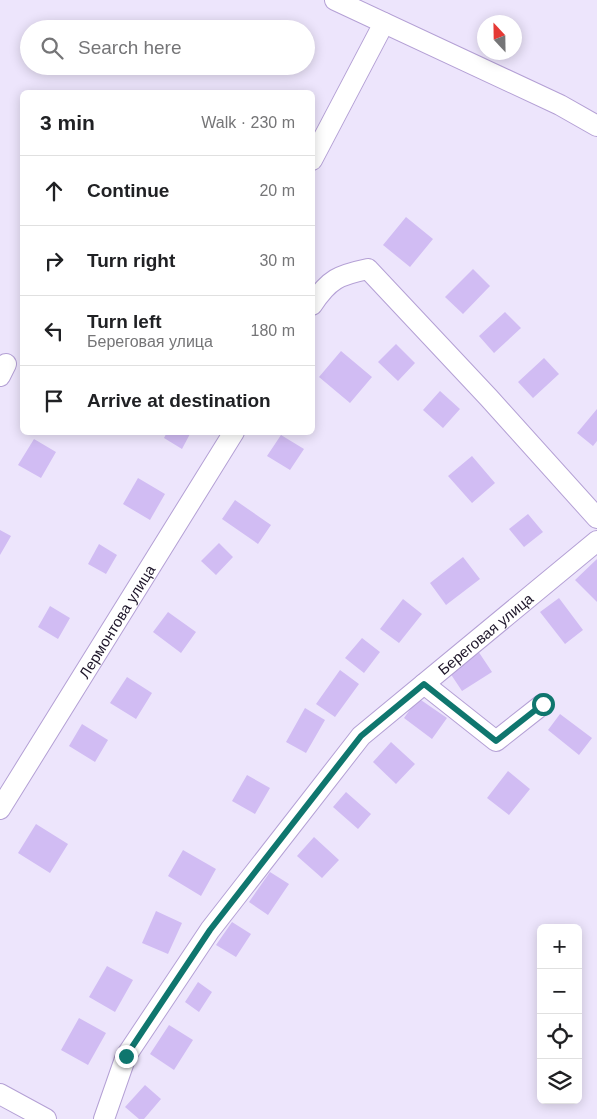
<!DOCTYPE html>
<meta charset="utf-8">
<style>
:root{--surface:#fff;--page:#f2f2f2;--text:#202124;--muted:#757577;--line:#e0e0e0}
body{margin:0;font-family:Arial,sans-serif;background:var(--page);color:var(--text)}
.controls{position:absolute;right:15px;bottom:15px;display:grid;overflow:hidden;border-radius:8px;box-shadow:0 2px 12px #0003}
.controls button{width:45px;height:45px;display:grid;place-items:center;padding:0;border:0;border-bottom:1px solid var(--line);background:var(--surface);color:var(--text);font:25px sans-serif}
.compass{position:absolute;left:477px;top:15px;width:45px;height:45px;border-radius:50%;background:var(--surface);box-shadow:0 2px 12px #0003;rotate:338deg}
.stop{position:absolute;width:15px;height:15px;margin:-11px;border:4px solid #0f766e;border-radius:50%;background:#fff}
.stop.end{background:#0f766e;border-color:#fff;box-shadow:0 1px 5px #0008}
.list{margin:0;padding:0;list-style:none}
h2{display:flex;justify-content:space-between;align-items:center;height:65px;margin:0;padding:0 20px;font-size:21px}
h2 small{font-size:16px;font-weight:400;color:var(--muted)}
.list li{display:grid;grid-template-columns:32px 1fr auto;gap:15px;align-items:center;box-sizing:border-box;height:70px;padding:0 20px;border-top:1px solid var(--line)}
.list b{display:block;font-size:19px;white-space:nowrap}
.list p{margin:0;font-size:16px;white-space:nowrap;color:var(--muted)}
.list em{font-size:16px;font-style:normal;color:var(--muted)}
.icon{flex:none;width:28px;height:28px;fill:none;stroke:currentColor;stroke-width:2;stroke-linecap:round;stroke-linejoin:round}
.map{position:relative;flex:none;width:597px;height:1119px;overflow:hidden}
.search{position:absolute;background:var(--surface);box-shadow:0 2px 12px #0003;left:20px;top:20px;width:295px;height:55px;display:flex;align-items:center;gap:12px;box-sizing:border-box;padding:0 18px;border-radius:28px;color:var(--muted);font-size:19px}
.panel{position:absolute;background:var(--surface);box-shadow:0 2px 12px #0003;left:20px;top:90px;width:295px;height:345px;border-radius:8px}
.map>svg:first-child{display:block}
</style>
<div class="map">
<svg width="597" height="1119" viewBox="0 0 597 1119">
<rect width="100%" height="100%" fill="#ede5fc"/>
<path fill="#d1bcf3" d="M 406,217 L 433,239 L 410,267 L 383,245 Z
M 473,269 L 490,286 L 463,314 L 445,297 Z
M 505,312 L 521,328 L 494,353 L 479,336 Z
M 396,344 L 415,363 L 398,381 L 378,362 Z
M 341,351 L 372,377 L 350,403 L 319,377 Z
M 544,358 L 559,374 L 533,398 L 518,382 Z
M 440,391 L 460,409 L 443,428 L 423,410 Z
M 597,409 L 597,441 L 593,446 L 577,433 Z
M 167,432 L 191,432 L 182,449 L 164,438 Z
M 281,435 L 304,449 L 290,470 L 267,456 Z
M 34,439 L 56,452 L 41,478 L 18,465 Z
M 472,456 L 495,483 L 472,503 L 448,476 Z
M 138,478 L 165,494 L 150,520 L 123,504 Z
M 235,500 L 271,525 L 258,544 L 222,519 Z
M 528,514 L 543,532 L 524,547 L 509,529 Z
M 0,530 L 11,536 L 0,555 Z
M 219,543 L 233,557 L 216,575 L 201,561 Z
M 99,544 L 117,555 L 106,574 L 88,564 Z
M 463,557 L 480,579 L 446,605 L 430,583 Z
M 597,559 L 597,602 L 575,580 Z
M 559,598 L 583,630 L 565,644 L 540,612 Z
M 403,599 L 422,614 L 399,643 L 380,629 Z
M 50,606 L 70,618 L 58,639 L 38,627 Z
M 168,612 L 196,632 L 181,653 L 153,632 Z
M 362,638 L 380,652 L 364,673 L 345,658 Z
M 476,648 L 492,672 L 462,691 L 446,667 Z
M 340,670 L 359,684 L 335,717 L 316,704 Z
M 127,677 L 152,693 L 136,719 L 110,703 Z
M 418,698 L 447,718 L 432,739 L 404,718 Z
M 305,708 L 325,720 L 306,753 L 286,742 Z
M 560,714 L 592,738 L 579,755 L 548,730 Z
M 82,724 L 108,740 L 95,762 L 69,746 Z
M 391,742 L 415,764 L 396,784 L 373,762 Z
M 508,771 L 530,789 L 509,815 L 487,798 Z
M 247,775 L 270,788 L 255,814 L 232,801 Z
M 346,792 L 371,814 L 358,829 L 333,807 Z
M 36,824 L 68,844 L 50,873 L 18,853 Z
M 314,837 L 339,860 L 322,878 L 297,856 Z
M 183,850 L 216,869 L 201,896 L 168,876 Z
M 270,872 L 289,884 L 268,915 L 249,902 Z
M 156,911 L 182,923 L 168,954 L 142,943 Z
M 232,922 L 251,934 L 236,957 L 216,945 Z
M 107,966 L 133,980 L 115,1012 L 89,997 Z
M 198,982 L 212,992 L 199,1012 L 185,1002 Z
M 79,1018 L 106,1033 L 88,1065 L 61,1050 Z
M 169,1025 L 193,1040 L 174,1070 L 150,1054 Z
M 145,1085 L 161,1099 L 144,1119 L 139,1119 L 125,1107 Z"/>
<g fill="none" stroke-linecap="round" stroke-linejoin="round">
<defs>
<g id="minor">
<path d="M 335,0 L 560,105 L 597,126"/>
<path d="M 312,160 L 384,23"/>
<path d="M 312,305 C 329,279 339,275 368,269 L 489,398 L 597,518"/>
<path d="M 0,376 L 6,364"/>
<path d="M 424,684 L 496,741 L 543,704"/>
<path id="s1" d="M 0,809 L 234,432"/>
<path d="M 0,1094 L 46,1119"/>
<path id="s2" d="M 104,1119 L 126,1056 L 210,930 L 361,736 L 597,541"/>
</g>
</defs>
<use href="#minor" stroke="#b4a0d5" stroke-width="22"/>
<use href="#minor" stroke="#fff" stroke-width="20"/>
</g>
<g fill="none" stroke-linecap="round" stroke-linejoin="round">
<path stroke="#0f766e" stroke-width="6" d="M 126,1056 L 210,930 L 361,736 L 424,684 L 496,741 L 543,704"/>
</g>
<g text-anchor="middle" dominant-baseline="central" stroke-width="5" stroke-linejoin="round" paint-order="stroke">
<g font-size="15" fill="#1d1529" stroke="#ede5fc">
<text stroke="none"><textPath href="#s1" startOffset="221">Лермонтова улица</textPath></text>
<text stroke="none"><textPath href="#s2" startOffset="625">Береговая улица</textPath></text>
</g>
</g>
</svg>
<div class="controls">
<button>+</button>
<button>−</button>
<button><svg class="icon" aria-label="locate" viewBox="0 0 24 24"><circle cx="12" cy="12" r="6"/><path d="M12 2v4M12 18v4M2 12h4M18 12h4"/></svg></button>
<button><svg class="icon" aria-label="layers" viewBox="0 0 24 24"><path d="M12 4l9 5-9 5-9-5zM3 14l9 5 9-5"/></svg></button>
</div>
<svg class="compass" viewBox="-18 -18 36 36"><path d="M0-13l5 13h-10z" fill="#e53935"/><path d="M0 13l5-13h-10z" fill="#757577"/></svg>
<div class="stop" style="left:543px;top:704px"></div>
<div class="stop end" style="left:126px;top:1056px"></div>
<div class="search"><svg class="icon" aria-label="search" viewBox="0 0 24 24"><circle cx="10" cy="10" r="6"/><path d="M15 15l6 6"/></svg>Search here</div>
<section class="panel">
<h2>3 min<small>Walk · 230 m</small></h2>
<ul class="list">
<li><svg class="icon" aria-label="ahead" viewBox="0 0 24 24"><path d="M12 20V5M6 11l6-6 6 6"/></svg><div><b>Continue</b></div><em>20 m</em></li>
<li><svg class="icon" aria-label="right" viewBox="0 0 24 24"><path d="M7 20v-9h11M14 6l5 5-5 5"/></svg><div><b>Turn right</b></div><em>30 m</em></li>
<li><svg class="icon" aria-label="left" viewBox="0 0 24 24"><path d="M17 20v-9H6M10 6l-5 5 5 5"/></svg><div><b>Turn left</b><p>Береговая улица</p></div><em>180 m</em></li>
<li><svg class="icon" aria-label="arrive" viewBox="0 0 24 24"><path d="M6 21V4h12l-3 4 3 4H6"/></svg><div><b>Arrive at destination</b></div></li>
</ul>
</section>
</div>
